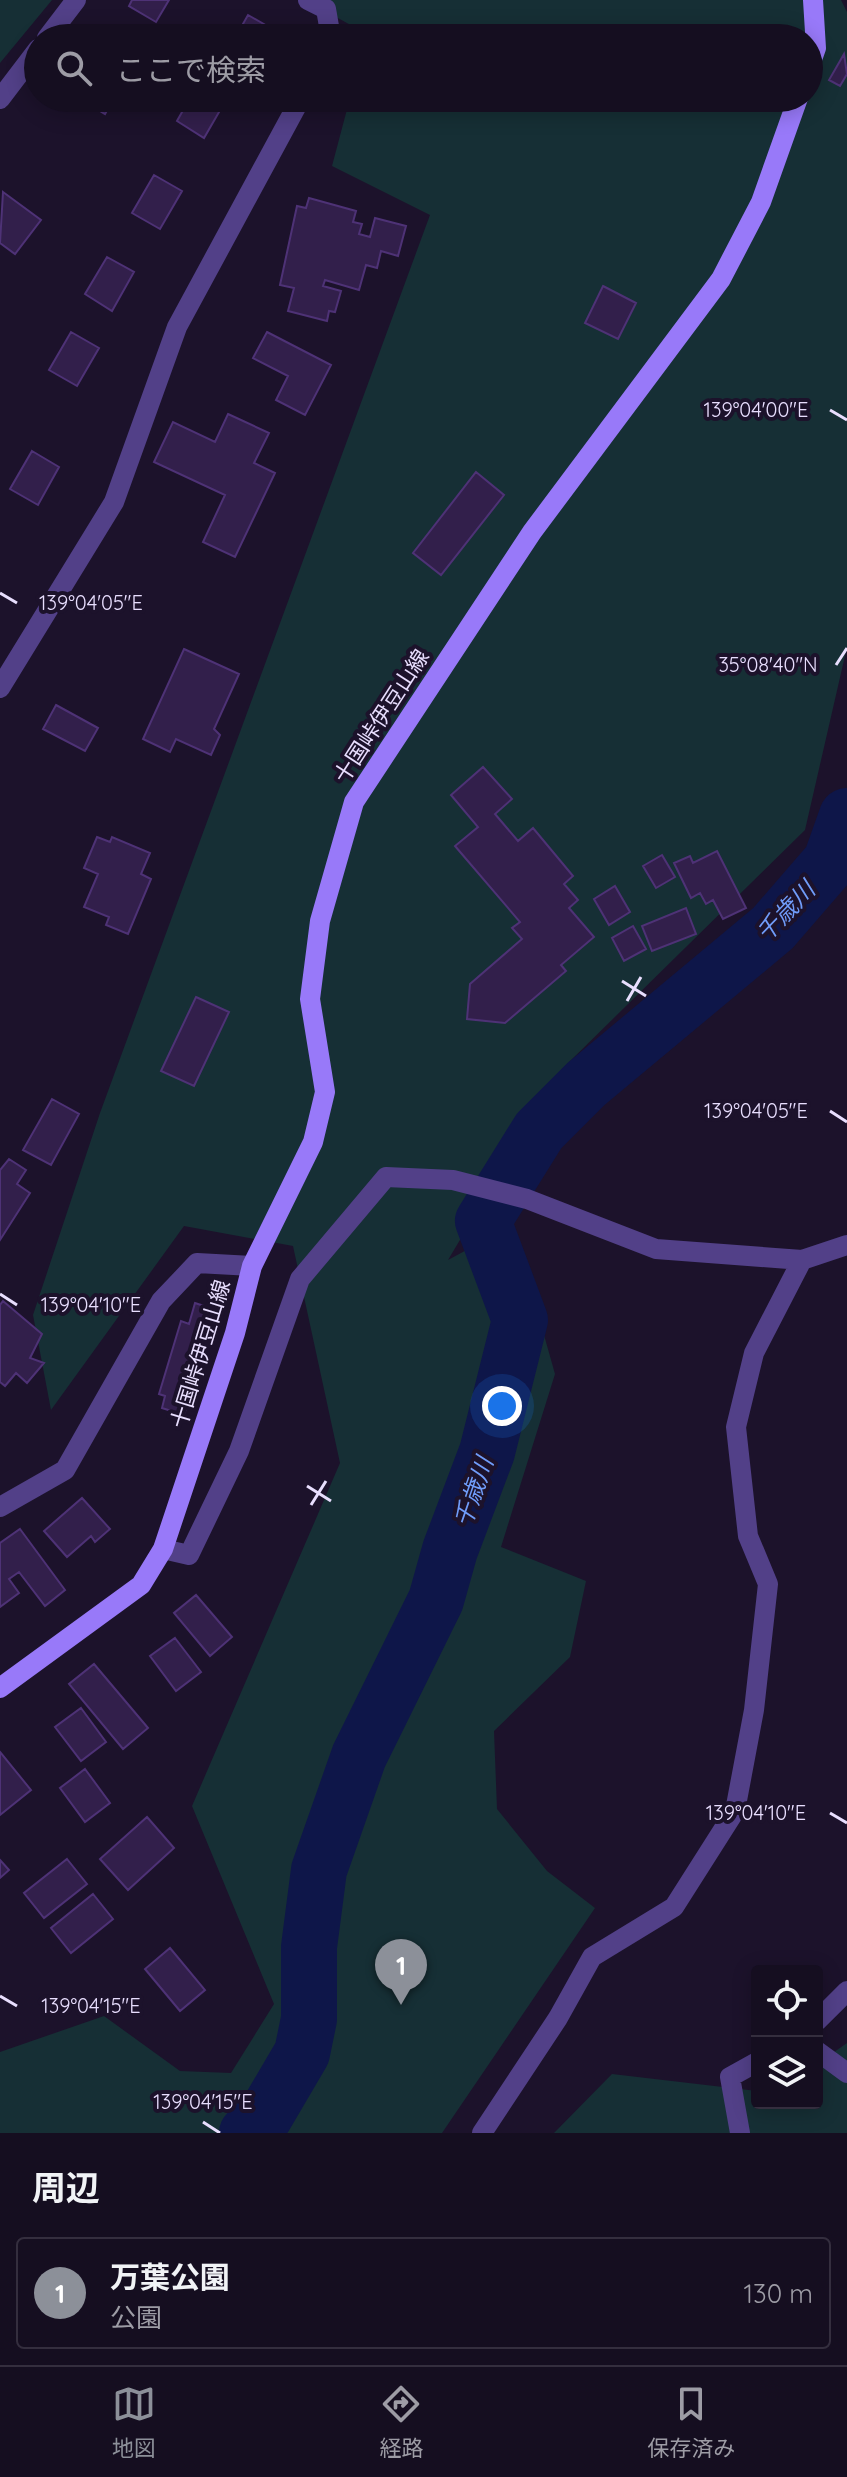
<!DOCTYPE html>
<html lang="ja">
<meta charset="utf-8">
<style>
:root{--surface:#150e20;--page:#221c2d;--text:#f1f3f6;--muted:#9d9ca5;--line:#342e3e;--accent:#8c9099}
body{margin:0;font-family:Quicksand,"Noto Sans JP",sans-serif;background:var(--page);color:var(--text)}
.controls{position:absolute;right:24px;bottom:24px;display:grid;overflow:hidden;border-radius:8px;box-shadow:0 4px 20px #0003}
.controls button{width:72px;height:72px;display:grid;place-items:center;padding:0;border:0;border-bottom:2px solid var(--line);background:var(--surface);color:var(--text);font:40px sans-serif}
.you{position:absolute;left:502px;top:1406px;width:28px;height:28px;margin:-20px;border:6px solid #fff;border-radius:50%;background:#1a73e8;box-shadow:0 0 0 12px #1a73e833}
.badge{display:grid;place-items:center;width:52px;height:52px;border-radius:50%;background:var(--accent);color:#fff;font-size:26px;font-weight:700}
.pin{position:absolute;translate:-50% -66px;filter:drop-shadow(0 2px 4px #0008)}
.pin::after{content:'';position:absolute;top:42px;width:28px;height:24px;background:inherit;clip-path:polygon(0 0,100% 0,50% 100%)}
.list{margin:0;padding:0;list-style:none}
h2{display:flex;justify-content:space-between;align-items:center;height:104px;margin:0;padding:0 32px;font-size:34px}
h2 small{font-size:26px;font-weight:400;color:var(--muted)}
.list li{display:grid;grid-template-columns:52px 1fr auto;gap:24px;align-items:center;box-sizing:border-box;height:112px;margin:0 16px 16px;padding:0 16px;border:2px solid var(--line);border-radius:8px}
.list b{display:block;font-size:30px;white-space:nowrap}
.list p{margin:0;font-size:26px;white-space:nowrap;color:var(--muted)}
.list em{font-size:26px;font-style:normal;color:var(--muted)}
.icon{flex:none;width:44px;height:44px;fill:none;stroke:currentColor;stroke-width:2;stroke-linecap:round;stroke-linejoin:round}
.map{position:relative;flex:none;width:847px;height:2133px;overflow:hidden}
.search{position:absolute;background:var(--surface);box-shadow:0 4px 20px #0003;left:24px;right:24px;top:24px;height:88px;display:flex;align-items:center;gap:20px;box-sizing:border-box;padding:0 28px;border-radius:44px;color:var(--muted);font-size:30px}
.sheet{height:232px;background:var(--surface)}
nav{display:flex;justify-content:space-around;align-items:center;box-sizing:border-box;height:112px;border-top:2px solid var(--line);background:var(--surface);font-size:22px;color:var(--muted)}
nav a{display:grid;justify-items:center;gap:4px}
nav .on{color:var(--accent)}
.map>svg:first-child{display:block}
</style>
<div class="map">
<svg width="847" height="2133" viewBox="0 0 847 2133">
<rect width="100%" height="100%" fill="#1c122b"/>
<path fill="#162f35" d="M 0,0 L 52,0 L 0,63 Z
M 305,0 L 841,0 L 847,12 L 847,647 L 805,830 L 562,1069 L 448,1260 L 513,1225 L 555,1374 L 501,1547 L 586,1581 L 570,1657 L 494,1731 L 497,1809 L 547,1871 L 595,1908 L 442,2133 L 0,2133 L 0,2052 L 104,2016 L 180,2071 L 231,2073 L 274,2004 L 192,1806 L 340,1463 L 293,1246 L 184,1226 L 51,1410 L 33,1315 L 100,1113 L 430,215 L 332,166 L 350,98 L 809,98 L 809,38 L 367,38 L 367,34 Z
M 847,2043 L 847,2133 L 554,2133 L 612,2074 L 757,2091 L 757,2103 L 817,2103 L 817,2064 Z"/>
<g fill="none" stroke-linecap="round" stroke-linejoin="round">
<path stroke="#0e1649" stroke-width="56" d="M 247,2133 L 265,2116 L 302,2053 L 309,2019 L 309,1947 L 319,1870 L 359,1756 L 436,1600 L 450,1550 L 487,1452 L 520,1320 L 483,1221 L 539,1131 L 586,1084 L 773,928 L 831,861 L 847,816"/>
</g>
<path fill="#321f4b" stroke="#4e3276" stroke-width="2" d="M 132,0 L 169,0 L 156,22 L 129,6 Z
M 248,15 L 276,31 L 272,38 L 235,38 Z
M 844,54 L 847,74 L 840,86 L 829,80 Z
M 79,98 L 114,98 L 105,114 Z
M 190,98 L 226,100 L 204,138 L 177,121 Z
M 154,175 L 182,191 L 160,229 L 132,213 Z
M 3,192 L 41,220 L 15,254 L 0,243 Z
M 309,198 L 356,211 L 353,222 L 362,224 L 359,234 L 370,237 L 375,218 L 406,226 L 398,256 L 381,251 L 377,268 L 366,265 L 359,290 L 325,280 L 323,286 L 341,291 L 335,312 L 329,311 L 327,321 L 288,311 L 294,288 L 280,285 L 297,206 L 306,208 Z
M 107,257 L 134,272 L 112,311 L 85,294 Z
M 603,286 L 636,303 L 618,339 L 585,323 Z
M 71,332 L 99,348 L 77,386 L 49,370 Z
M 267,332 L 331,365 L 305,415 L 276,400 L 288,376 L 253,358 Z
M 228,414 L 269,433 L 254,463 L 275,473 L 235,557 L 203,542 L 225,495 L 154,462 L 173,422 L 215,442 Z
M 32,451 L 59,467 L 38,505 L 10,489 Z
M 476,472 L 504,495 L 441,575 L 413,553 Z
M 184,649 L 239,674 L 214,729 L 220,735 L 211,755 L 176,739 L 170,752 L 143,739 Z
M 56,705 L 98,728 L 85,751 L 43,729 Z
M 483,767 L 512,799 L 495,814 L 518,841 L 533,828 L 573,876 L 564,884 L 578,900 L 569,908 L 594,937 L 561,965 L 566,971 L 505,1023 L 467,1019 L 470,984 L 522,939 L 512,928 L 520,922 L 455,846 L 478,827 L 451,795 Z
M 97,837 L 110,842 L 112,837 L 150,853 L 141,874 L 151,879 L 128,934 L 106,925 L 109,917 L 84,907 L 98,874 L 84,868 Z
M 717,851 L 746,908 L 723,919 L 713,900 L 706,904 L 700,893 L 691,898 L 674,863 L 690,856 L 693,863 Z
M 662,855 L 675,877 L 656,888 L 643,866 Z
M 615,886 L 630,912 L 609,925 L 594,899 Z
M 686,908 L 696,934 L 652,951 L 642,926 Z
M 633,926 L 646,949 L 624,961 L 612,938 Z
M 196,997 L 229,1012 L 194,1086 L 161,1071 Z
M 52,1099 L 79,1114 L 51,1165 L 23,1150 Z
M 9,1159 L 26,1170 L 17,1184 L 30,1193 L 0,1240 L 0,1170 Z
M 3,1301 L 42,1334 L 30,1358 L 44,1363 L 27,1383 L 16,1373 L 5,1386 L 0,1382 L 0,1305 Z
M 195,1303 L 216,1310 L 184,1415 L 162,1408 L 165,1396 L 159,1394 L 181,1321 L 189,1324 Z
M 82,1498 L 110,1529 L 95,1542 L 91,1536 L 67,1557 L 44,1531 Z
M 20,1529 L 65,1590 L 45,1606 L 19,1572 L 9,1579 L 19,1593 L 0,1607 L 0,1543 Z
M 196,1595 L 232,1637 L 210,1656 L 174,1613 Z
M 175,1638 L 201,1672 L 176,1691 L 150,1656 Z
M 94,1664 L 148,1728 L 123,1749 L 69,1684 Z
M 81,1708 L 106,1742 L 81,1761 L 55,1727 Z
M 0,1752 L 31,1790 L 0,1815 Z
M 85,1769 L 110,1803 L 85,1822 L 60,1788 Z
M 147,1817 L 174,1848 L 128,1890 L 100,1859 Z
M 67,1859 L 87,1884 L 44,1918 L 24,1893 Z
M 0,1860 L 9,1870 L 0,1878 Z
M 93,1894 L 113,1919 L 71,1953 L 51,1928 Z
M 170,1948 L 205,1990 L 180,2011 L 145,1969 Z"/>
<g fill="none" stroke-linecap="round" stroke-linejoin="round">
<path stroke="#524088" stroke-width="20" d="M 308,0 L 326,9 L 331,38
M 47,38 L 76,0
M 0,99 L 38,49
M 0,688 L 114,502 L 177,327 L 301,98
M 0,1507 L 65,1470 L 161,1301 L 197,1263 L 252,1266
M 163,1549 L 189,1555 L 239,1451 L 300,1279 L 386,1177 L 453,1180 L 527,1199 L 656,1249 L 802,1260 L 847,1245
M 817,2021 L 847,1991
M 817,2051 L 847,2073
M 482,2133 L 558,2018 L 592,1957 L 674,1907 L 735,1811 L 754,1710 L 768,1584 L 748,1536 L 736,1427 L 754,1353 L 802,1260
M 740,2133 L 730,2077 L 757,2062"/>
<path stroke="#9879f9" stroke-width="20" d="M 809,68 L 816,48 L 813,0
M 0,1688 L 141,1585 L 163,1549 L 235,1333 L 252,1266 L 313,1142 L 325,1092 L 310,999 L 320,921 L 354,802 L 532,532 L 721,279 L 761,202 L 798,98"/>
</g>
<path fill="none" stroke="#e8defe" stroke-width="3" d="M 830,410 L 847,420M 0,593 L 17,603M 836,665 L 847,648M 622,981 L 646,996M 627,1001 L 641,977M 830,1111 L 847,1122M 0,1294 L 17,1305M 307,1486 L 331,1501M 311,1505 L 326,1481M 830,1813 L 847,1823M 0,1996 L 17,2006M 203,2122 L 220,2133"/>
<g text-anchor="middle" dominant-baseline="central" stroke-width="8" stroke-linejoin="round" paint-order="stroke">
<g font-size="22" fill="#e8defe" stroke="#1c122b">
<text transform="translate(381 716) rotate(-57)">十国峠伊豆山線</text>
<text transform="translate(200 1354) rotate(-73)">十国峠伊豆山線</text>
</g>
<g font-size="24" font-style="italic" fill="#709cf9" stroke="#1c122b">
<text transform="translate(785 911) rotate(-46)">千歳川</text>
<text transform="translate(473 1492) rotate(-71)">千歳川</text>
</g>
</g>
<g font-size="20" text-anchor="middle" fill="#e8defe" stroke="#1c122b" stroke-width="8" stroke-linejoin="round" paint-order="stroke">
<text x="756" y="417">139°04'00"E</text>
<text x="91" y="610">139°04'05"E</text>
<text x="768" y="672">35°08'40"N</text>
<text x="756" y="1118">139°04'05"E</text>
<text x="91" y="1312">139°04'10"E</text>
<text x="756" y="1820">139°04'10"E</text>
<text x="91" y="2013">139°04'15"E</text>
<text x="203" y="2109">139°04'15"E</text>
</g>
</svg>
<div class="controls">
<button><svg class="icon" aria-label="locate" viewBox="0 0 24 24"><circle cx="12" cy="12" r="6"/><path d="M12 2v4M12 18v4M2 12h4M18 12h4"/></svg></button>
<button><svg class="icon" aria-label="layers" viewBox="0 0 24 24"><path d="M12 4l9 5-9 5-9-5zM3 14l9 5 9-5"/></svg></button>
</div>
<div class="you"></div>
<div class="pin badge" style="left:401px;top:2005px">1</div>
<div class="search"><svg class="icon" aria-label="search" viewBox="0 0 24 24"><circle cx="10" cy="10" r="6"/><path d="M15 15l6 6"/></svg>ここで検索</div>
</div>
<section class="sheet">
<h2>周辺<small></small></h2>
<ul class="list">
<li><span class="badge">1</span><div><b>万葉公園</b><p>公園</p></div><em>130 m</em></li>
</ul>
</section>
<nav>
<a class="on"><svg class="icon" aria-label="map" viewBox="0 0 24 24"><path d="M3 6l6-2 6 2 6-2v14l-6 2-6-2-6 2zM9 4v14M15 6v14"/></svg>地図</a>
<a><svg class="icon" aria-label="directions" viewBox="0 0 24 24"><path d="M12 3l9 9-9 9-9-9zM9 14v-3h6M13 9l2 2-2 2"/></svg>経路</a>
<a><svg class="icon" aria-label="saved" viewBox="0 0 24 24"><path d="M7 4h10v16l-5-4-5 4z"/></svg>保存済み</a>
</nav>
